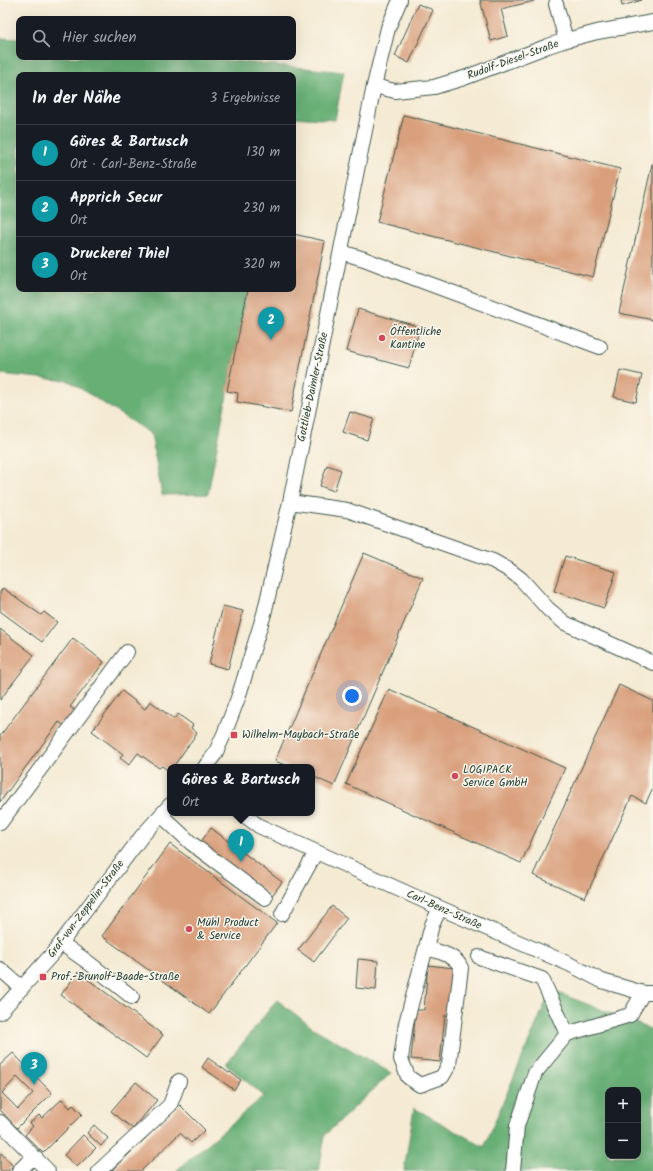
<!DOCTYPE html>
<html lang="de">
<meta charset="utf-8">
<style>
:root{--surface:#171b24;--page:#242831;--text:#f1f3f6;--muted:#9ea1a6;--line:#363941;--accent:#db2777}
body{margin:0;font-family:Kalam,sans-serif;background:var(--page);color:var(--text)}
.controls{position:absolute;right:12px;bottom:12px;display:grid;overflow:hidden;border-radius:8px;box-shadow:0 4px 16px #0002}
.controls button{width:36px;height:36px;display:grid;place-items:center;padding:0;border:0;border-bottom:1px solid var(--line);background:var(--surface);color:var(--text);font:20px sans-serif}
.you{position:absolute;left:352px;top:696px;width:14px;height:14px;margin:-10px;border:3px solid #fff;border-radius:50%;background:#1a73e8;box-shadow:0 0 0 6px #1a73e833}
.badge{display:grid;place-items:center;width:26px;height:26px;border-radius:50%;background:var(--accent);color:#fff;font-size:13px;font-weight:700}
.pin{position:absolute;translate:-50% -33px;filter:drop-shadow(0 1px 2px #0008)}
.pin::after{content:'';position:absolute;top:21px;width:14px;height:12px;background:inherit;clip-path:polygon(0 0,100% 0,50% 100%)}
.popup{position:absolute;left:167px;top:764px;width:148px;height:52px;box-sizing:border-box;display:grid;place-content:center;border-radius:8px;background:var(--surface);filter:drop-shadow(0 1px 3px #0005);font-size:13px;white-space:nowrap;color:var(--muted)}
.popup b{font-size:15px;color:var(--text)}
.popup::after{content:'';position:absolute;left:50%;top:100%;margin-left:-8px;border:8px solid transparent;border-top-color:var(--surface)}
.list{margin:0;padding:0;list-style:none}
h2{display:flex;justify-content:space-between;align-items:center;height:52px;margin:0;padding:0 16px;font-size:17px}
h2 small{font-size:13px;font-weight:400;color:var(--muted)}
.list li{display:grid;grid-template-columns:26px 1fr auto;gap:12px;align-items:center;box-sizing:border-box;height:56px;padding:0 16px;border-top:1px solid var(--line)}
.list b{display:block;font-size:15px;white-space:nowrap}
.list p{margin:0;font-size:13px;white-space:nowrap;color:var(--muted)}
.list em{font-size:13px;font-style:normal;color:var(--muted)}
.icon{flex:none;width:22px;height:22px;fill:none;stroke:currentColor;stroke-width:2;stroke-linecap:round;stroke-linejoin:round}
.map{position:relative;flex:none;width:653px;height:1171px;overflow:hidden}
.search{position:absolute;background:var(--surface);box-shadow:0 4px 16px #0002;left:16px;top:16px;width:280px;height:44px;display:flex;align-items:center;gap:10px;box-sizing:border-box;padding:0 14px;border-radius:8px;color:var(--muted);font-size:15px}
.panel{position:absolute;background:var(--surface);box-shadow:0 4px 16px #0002;left:16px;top:72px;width:280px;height:220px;border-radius:8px}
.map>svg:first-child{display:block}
</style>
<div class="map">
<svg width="653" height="1171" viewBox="0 0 653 1171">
<rect width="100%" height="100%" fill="#fbf7ec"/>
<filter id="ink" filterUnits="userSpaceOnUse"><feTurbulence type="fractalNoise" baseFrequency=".025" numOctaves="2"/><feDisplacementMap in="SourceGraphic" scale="8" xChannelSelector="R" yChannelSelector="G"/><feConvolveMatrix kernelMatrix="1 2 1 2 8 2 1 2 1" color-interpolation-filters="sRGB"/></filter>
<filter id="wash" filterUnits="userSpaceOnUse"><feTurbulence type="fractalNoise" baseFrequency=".012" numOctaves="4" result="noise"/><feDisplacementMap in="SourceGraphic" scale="16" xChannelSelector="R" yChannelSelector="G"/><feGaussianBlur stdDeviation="0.9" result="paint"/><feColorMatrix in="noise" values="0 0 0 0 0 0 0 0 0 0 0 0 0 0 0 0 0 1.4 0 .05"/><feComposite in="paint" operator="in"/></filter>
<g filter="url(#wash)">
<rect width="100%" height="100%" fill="#f5ebd4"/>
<path fill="#67af76" stroke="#437655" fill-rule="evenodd" d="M 0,38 L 19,39 L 19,57 L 193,57 L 344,72 L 335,120 L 293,117 L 293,75 L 19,75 L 19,289 L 247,289 L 208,494 L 162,495 L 151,434 L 69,381 L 0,374 Z
M 551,990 L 653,1030 L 653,1171 L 404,1171 L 414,1108 L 484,1147 ZM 608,1090 L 638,1090 L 638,1156 L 608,1156 Z
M 277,1000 L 313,1028 L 391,1073 L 325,1135 L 319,1171 L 176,1171 L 264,1096 L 226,1064 Z"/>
<g id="blocks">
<path fill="#d9a07e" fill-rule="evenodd" d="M 480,0 L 534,0 L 534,1 L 501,9 L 508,36 L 491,41 Z
M 621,0 L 642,0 L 622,6 Z
M 418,4 L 433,10 L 409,63 L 395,56 Z
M 404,115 L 620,169 L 593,277 L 377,222 Z
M 652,164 L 653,164 L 653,320 L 619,313 Z
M 293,234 L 325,241 L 291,412 L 237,402 L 238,393 L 227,391 L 248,289 L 293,289 Z
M 358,309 L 420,327 L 409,368 L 346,351 Z
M 620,370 L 642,375 L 636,402 L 614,397 Z
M 350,412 L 374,419 L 367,440 L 343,432 Z
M 327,465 L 341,470 L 334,491 L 320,486 Z
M 364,553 L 423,578 L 334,786 L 312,776 L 312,767 L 290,767 L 275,761 Z
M 565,556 L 616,572 L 604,608 L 554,591 Z
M 3,588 L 41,615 L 44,612 L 57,622 L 42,642 L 0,611 L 0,592 Z
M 223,606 L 243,611 L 228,669 L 209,664 Z
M 0,629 L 34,655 L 0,700 Z
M 73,638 L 104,662 L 70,707 L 76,711 L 65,726 L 59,722 L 0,802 L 0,736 Z
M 619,685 L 653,701 L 653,787 L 646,803 L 632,796 L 585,898 L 533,875 Z
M 389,689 L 565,768 L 521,863 L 346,784 Z
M 122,691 L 145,709 L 150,701 L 174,719 L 178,714 L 193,725 L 191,728 L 197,733 L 173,767 L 170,767 L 170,772 L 162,766 L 159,768 L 138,753 L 129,765 L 120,758 L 123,754 L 92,731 Z
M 211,828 L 282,882 L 271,897 L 200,843 Z
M 170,844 L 277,923 L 209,1014 L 102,936 Z
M 332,906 L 347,918 L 314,962 L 298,950 Z
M 358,959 L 378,961 L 376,990 L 356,988 Z
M 428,965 L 454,968 L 450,1016 L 445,1015 L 440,1062 L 411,1059 L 416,1010 L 424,1010 Z
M 78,972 L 163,1035 L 146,1058 L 61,995 Z
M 13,1053 L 52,1093 L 17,1128 L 0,1110 L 0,1065 ZM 17,1077 L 33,1093 L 18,1109 L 2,1093 Z
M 208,1058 L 229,1073 L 230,1072 L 241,1080 L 234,1090 L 202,1067 Z
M 136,1082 L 157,1100 L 133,1129 L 111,1111 Z
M 62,1099 L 70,1108 L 73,1105 L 82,1114 L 43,1153 L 25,1135 L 33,1126 L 30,1123 L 39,1115 L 42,1118 Z
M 180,1105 L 205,1130 L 191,1143 L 180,1133 L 141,1171 L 111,1171 Z
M 94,1125 L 108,1138 L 101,1146 L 87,1133 Z
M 83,1135 L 96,1148 L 77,1167 L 64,1155 Z
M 0,1152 L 13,1166 L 8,1171 L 0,1171 Z"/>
</g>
</g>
<g filter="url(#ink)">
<use href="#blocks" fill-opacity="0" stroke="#3f574c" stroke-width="1"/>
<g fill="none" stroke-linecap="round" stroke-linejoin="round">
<defs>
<path id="minor" d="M 556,4 L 566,40
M 374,86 L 395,91 L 434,87 L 464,78 L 548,46 L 563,41 L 597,32 L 653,22
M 341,252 L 364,259 L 419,280 L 600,347
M 290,502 L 347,510 L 493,561 L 509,570 L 521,579 L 548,609 L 565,623 L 653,663
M 205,767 L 215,754 L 225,732 L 238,698 L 264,614 L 290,502 L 374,86 L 388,28 L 400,0
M 241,813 L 259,826 L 440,908 L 569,964 L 602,981 L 643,993 L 653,993
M 161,815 L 191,843 L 265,898
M 0,823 L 127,652
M 282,914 L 316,852
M 61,943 L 89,963 L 132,997
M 426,948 C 439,952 456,955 461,968 L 449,1065 L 442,1077 L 420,1085 L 408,1077 L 401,1059 L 406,1023 L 432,925 L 440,908
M 479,957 L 542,979 L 567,1034
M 0,969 L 22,988
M 0,1012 L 54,952 L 142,836 L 170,805
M 0,1122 L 48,1171
M 19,1171 L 33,1157
M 99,1171 L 170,1105 L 179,1081
M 513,1171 L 517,1126 L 535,1073 L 567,1034 L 630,1015 L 643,993"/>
</defs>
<use href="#minor" stroke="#3f574c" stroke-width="16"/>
<use href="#minor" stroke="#fff" stroke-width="14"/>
</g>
</g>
<g fill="#d1495b" stroke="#fbf7ec" stroke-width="1.5">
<circle cx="382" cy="338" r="4"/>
<rect x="230" y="731" width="8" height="8" rx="2"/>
<circle cx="455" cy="776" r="4"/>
<circle cx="189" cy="929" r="4"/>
<rect x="39" y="973" width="8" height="8" rx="2"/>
</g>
<g text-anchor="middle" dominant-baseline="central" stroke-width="3" stroke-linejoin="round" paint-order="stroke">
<g font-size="11" fill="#1f3d34" stroke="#fbf7ec">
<text transform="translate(513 60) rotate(-20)">Rudolf-Diesel-Straße</text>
<text transform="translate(313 387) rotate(-78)">Gottlieb-Daimler-Straße</text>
<text transform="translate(86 909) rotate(-53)">Graf-von-Zeppelin-Straße</text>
<text transform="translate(444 910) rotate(24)">Carl-Benz-Straße</text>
</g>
<g font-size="11" fill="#1f3d34" stroke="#fbf7ec" text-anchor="start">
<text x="390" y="332">Öffentliche<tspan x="390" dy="13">Kantine</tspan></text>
<text x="242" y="735">Wilhelm-Maybach-Straße</text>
<text x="463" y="770">LOGIPACK<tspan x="463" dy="13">Service GmbH</tspan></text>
<text x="197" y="923">Mühl Product<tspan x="197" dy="13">&amp; Service</tspan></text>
<text x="51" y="977">Prof.-Brunolf-Baade-Straße</text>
</g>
</g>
</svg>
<div class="controls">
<button>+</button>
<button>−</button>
</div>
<div class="you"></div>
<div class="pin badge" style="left:241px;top:862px;background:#0f9aa8">1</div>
<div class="popup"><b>Göres &amp; Bartusch</b>Ort</div>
<div class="pin badge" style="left:271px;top:340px;background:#0f9aa8">2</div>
<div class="pin badge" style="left:34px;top:1085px;background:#0f9aa8">3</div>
<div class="search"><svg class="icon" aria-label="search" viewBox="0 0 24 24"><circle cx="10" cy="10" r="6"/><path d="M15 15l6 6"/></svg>Hier suchen</div>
<section class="panel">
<h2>In der Nähe<small>3 Ergebnisse</small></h2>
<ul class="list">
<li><span class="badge" style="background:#0f9aa8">1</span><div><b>Göres &amp; Bartusch</b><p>Ort · Carl-Benz-Straße</p></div><em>130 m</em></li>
<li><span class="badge" style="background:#0f9aa8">2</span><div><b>Apprich Secur</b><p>Ort</p></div><em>230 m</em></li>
<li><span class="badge" style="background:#0f9aa8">3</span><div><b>Druckerei Thiel</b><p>Ort</p></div><em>320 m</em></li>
</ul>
</section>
</div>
